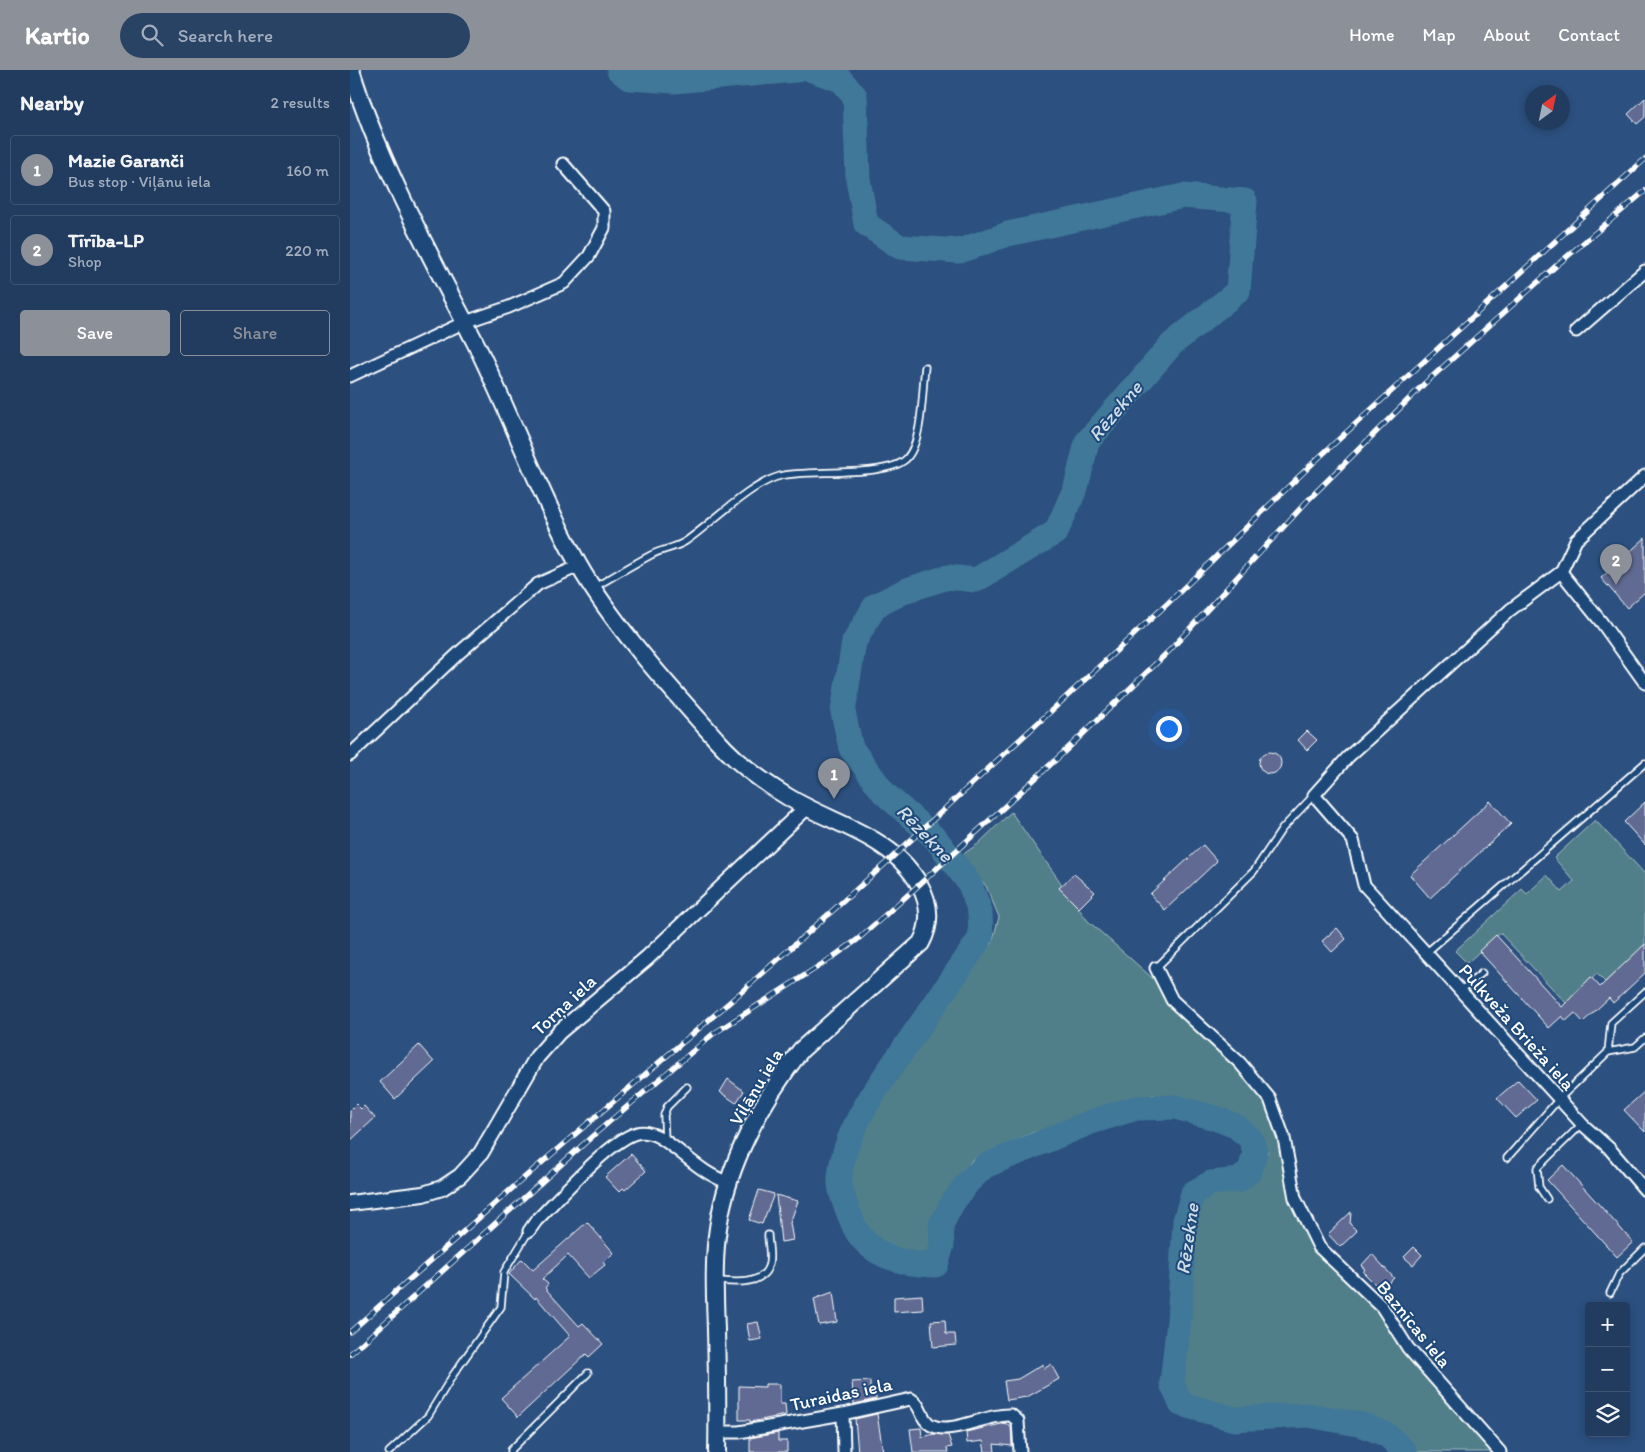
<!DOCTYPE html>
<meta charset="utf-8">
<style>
:root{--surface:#213c5f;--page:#294365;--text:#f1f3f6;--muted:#a2adbd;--line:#3e5674;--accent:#8c9099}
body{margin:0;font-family:Itim,sans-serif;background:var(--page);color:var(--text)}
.controls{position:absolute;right:15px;bottom:15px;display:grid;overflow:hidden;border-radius:5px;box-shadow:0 2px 8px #0003}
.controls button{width:45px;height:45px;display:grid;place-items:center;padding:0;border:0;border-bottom:1px solid var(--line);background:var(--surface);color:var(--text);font:25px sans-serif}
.compass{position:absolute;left:1175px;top:15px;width:45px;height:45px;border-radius:50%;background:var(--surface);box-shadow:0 2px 8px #0003;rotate:33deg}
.you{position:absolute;left:818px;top:658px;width:18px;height:18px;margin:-12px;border:4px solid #fff;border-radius:50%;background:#1a73e8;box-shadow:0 0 0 8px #1a73e833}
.badge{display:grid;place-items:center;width:32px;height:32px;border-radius:50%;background:var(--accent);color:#fff;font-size:16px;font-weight:700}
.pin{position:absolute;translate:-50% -41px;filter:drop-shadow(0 1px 2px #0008)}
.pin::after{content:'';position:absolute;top:26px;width:18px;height:15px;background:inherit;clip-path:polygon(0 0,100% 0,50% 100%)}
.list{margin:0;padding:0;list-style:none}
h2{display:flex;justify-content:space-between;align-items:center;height:65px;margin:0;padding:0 20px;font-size:21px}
h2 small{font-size:16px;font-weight:400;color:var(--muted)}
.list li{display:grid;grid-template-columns:32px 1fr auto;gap:15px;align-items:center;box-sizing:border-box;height:70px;margin:0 10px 10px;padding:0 10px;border:1px solid var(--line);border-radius:5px}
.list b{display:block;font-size:19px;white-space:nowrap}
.list p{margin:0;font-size:16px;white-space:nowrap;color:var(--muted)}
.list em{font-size:16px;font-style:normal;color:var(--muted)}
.actions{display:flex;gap:10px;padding:15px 20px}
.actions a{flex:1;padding:11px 0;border:1px solid var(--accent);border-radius:5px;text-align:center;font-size:18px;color:var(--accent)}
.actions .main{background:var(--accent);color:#fff}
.icon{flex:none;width:28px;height:28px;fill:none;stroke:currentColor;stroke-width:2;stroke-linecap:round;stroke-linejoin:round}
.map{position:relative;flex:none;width:1295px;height:1382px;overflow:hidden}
header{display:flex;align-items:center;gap:30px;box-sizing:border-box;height:70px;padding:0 25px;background:var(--accent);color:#fff}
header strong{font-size:24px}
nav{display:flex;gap:28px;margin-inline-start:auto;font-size:18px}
.search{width:350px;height:45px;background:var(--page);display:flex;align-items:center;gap:12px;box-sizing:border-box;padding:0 18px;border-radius:28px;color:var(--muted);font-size:19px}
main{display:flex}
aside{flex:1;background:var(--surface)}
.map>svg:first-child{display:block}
</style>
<header>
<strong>Kartio</strong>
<div class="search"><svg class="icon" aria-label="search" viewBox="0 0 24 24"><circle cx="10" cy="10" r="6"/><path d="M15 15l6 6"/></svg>Search here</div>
<nav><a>Home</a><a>Map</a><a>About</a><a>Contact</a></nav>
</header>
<main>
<aside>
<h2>Nearby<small>2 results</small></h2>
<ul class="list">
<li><span class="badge">1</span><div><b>Mazie Garanči</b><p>Bus stop · Viļānu iela</p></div><em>160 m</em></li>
<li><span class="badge">2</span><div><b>Tīrība-LP</b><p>Shop</p></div><em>220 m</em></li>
</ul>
<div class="actions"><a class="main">Save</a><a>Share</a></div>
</aside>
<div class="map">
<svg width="1295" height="1382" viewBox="0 0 1295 1382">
<rect width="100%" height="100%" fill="#2c507f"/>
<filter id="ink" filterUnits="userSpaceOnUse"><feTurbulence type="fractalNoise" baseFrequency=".02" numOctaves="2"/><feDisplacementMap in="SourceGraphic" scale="10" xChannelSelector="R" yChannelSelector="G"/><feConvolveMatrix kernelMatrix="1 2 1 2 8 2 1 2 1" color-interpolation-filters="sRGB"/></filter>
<g filter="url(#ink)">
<path fill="#517f89" stroke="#a8bfc4" d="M 661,742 L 737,850 L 817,921 L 920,1029 L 945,1128 L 969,1177 L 1032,1237 L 1148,1382 L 1056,1382 L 1037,1365 L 1013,1355 L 958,1345 L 884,1349 L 831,1334 L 822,1313 L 829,1251 L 835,1151 L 843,1123 L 894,1118 L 918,1082 L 896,1051 L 803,1025 L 682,1063 L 622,1090 L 583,1154 L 591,1155 L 586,1195 L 505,1159 L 494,1087 L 511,1041 L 642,873 L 649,847 L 636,816 L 609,787 L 628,774 Z
M 1245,750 L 1295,804 L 1295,875 L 1255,912 L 1247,904 L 1216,933 L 1150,863 L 1117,893 L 1105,881 L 1172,819 L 1177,824 L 1197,805 L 1212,822 L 1224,811 L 1204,788 Z"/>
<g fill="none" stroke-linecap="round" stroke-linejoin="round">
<path stroke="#3f7899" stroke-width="25" d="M 269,0 L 279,8 L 324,11 L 446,0
M 462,0 L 491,10 L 505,26 L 508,109 L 516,154 L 550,177 L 609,181 L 658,164 L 833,126 L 895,131 L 888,221 L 822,274 L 737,372 L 726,417 L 706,462 L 626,510 L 598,507 L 557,520 L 525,536 L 504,572 L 493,642 L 501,678 L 534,723 L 586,769 L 620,814 L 630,842 L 631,867 C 608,901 585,934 562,967 C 535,1007 493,1058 490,1108 C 489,1122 497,1138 502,1151 C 515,1186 553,1195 586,1195 L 592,1175 L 591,1155 L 603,1132 L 618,1112 L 635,1096 L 741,1052 L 786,1038 L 825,1037 L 865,1048 L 886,1056 L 901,1069 L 905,1082 L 900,1101 L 889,1110 L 861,1113 L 843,1123 L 835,1151 L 829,1251 L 822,1313 L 831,1334 L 884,1349 L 958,1345 L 1013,1355 L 1037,1365 L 1055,1382"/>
</g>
<path fill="#606a92" stroke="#fff" d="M 1295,28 L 1295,47 L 1287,54 L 1278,44 Z
M 1295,468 L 1295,522 L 1277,538 L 1251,508 Z
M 957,661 L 967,670 L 957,680 L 948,670 Z
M909 693a11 11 0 1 1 22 0a11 11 0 1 1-22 0Z
M 1140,731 L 1161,754 L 1080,828 L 1060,805 Z
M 1295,732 L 1295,775 L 1274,752 Z
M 853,775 L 867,791 L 815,840 L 800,824 Z
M 724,804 L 745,822 L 729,838 L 709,818 Z
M 987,858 L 996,869 L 982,882 L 972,871 Z
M 1146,865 L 1212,937 L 1241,907 L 1250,917 L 1295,874 L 1295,903 L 1263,933 L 1259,928 L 1233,952 L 1225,943 L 1216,951 L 1212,946 L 1199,958 L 1129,881 Z
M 69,975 L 84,992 L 45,1029 L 30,1012 Z
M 378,1009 L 394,1021 L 386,1033 L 370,1022 Z
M 1168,1010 L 1187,1030 L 1166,1048 L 1147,1028 Z
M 1295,1021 L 1295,1062 L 1274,1040 Z
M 6,1034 L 11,1039 L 14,1036 L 25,1048 L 0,1071 L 0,1040 Z
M 281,1084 L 296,1101 L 275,1120 L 273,1118 L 269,1122 L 255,1107 Z
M 1213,1095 L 1283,1172 L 1267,1187 L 1197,1110 Z
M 409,1120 L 424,1124 L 412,1154 L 399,1150 Z
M 426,1125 L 448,1131 L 440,1153 L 443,1170 L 431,1172 Z
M 1001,1142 L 1000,1154 L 1007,1161 L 990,1177 L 978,1164 Z
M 237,1152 L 264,1183 L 253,1192 L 255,1195 L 239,1208 L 218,1185 L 192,1209 L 198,1214 L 195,1218 L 229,1256 L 233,1253 L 253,1274 L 239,1287 L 236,1284 L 168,1347 L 151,1328 L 220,1266 L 186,1227 L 185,1229 L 159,1204 L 172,1189 L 183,1200 Z
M 1064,1177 L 1072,1185 L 1063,1195 L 1054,1187 Z
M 1022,1184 L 1044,1208 L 1031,1220 L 1013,1202 L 1015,1199 L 1011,1196 Z
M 483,1222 L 487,1252 L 469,1255 L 464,1229 Z
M 572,1225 L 573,1240 L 544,1242 L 544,1227 Z
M 595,1250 L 596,1264 L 605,1264 L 606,1275 L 583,1277 L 581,1251 Z
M 408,1252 L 412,1269 L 400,1271 L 397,1254 Z
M 693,1294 L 694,1299 L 701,1294 L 709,1309 L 677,1327 L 657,1330 L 654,1311 L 668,1309 Z
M 520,1311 L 520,1320 L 525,1319 L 526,1329 L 504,1334 L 502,1312 Z
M 415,1314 L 430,1314 L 430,1334 L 435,1334 L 436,1345 L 400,1352 L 400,1350 L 389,1350 L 389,1316 L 415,1317 Z
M 527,1344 L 533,1382 L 508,1382 L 505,1349 Z
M 656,1353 L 656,1355 L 661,1355 L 662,1376 L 644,1374 L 645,1382 L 635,1382 L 633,1371 L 617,1373 L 616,1362 Z
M 571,1358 L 572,1367 L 584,1364 L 598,1365 L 602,1377 L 597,1378 L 598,1382 L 563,1382 L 560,1359 Z
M 428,1363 L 428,1371 L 437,1371 L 437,1382 L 400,1382 L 400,1368 Z"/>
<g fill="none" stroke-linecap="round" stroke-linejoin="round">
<defs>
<path id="service" d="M 245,517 C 264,506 282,495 301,485 C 312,479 326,478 336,471 C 362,453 400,414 430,406 C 457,399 536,408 556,389 C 573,372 572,321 575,297
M 1076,883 L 1295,693
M 806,898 L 904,801 L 932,759 L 964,725
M 1109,922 L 1132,903
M 1258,982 L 1261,953 L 1295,922
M 315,1071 L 314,1045 L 317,1037 L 337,1017
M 1157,1088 L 1209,1029 L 1258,982 L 1285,977 L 1295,968
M 1197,1129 L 1189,1117 L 1187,1098 L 1232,1054
M 367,1211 C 383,1212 411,1216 418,1197 C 422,1188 418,1174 418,1165
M 1260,1223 L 1269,1204 L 1295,1178
M 39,1382 L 78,1346 L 103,1305 L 151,1237 L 154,1202 L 179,1161
M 161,1382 L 161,1380 L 238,1303"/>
<path id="minor" d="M 1226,261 L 1295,201
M 0,306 L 115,252 L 159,237 L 214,213 L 239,186 L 254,158 L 254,141 L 213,94
M 1211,502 L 1160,540 L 998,687 L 964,725 L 1003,770 L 1014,815 L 1232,1054 L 1259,1078 L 1295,1120
M 1211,502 L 1252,553 L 1295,613
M 1211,502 L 1226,470 L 1295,406
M 0,685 L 110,582 L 188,514 L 229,496
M 806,898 L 822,930 L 890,993 L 920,1029 L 934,1068 L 945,1128 L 969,1177 L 1032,1237 L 1058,1278 L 1150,1382
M 179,1161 L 186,1151 C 207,1130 261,1069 287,1063 C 294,1061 303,1064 309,1067 C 334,1082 351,1104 380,1113
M 493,1344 L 494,1382
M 368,1362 L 389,1362 L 493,1344 L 561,1329 C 572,1335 570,1349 581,1355 C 601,1366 638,1343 661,1345 L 668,1351 L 670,1382"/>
<path id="tertiary" d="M 0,1133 L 73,1124 L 92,1118 L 110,1106 L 131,1083 L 187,987 L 209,962 L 297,888 L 457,737"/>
<path id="secondary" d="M 1,0 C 30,95 80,184 125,272 C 161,345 189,423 228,494 C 262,554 320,618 366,669 C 387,693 411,711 438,727 C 466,744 497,754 525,771 C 560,792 593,832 571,873 L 451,980 C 412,1030 377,1094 368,1158 C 363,1191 365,1227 366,1260 C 367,1301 368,1341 367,1382"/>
</defs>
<use href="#service" stroke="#fff" stroke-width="9"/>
<use href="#minor" stroke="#fff" stroke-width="15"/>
<use href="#tertiary" stroke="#fff" stroke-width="18"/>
<use href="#secondary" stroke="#fff" stroke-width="20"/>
<use href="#service" stroke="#1f4a7a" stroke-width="5.5"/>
<use href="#minor" stroke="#1f4a7a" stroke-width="11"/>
<use href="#tertiary" stroke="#1f4a7a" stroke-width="14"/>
<use href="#secondary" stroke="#1f4a7a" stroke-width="16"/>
<defs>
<path id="rail" d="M 0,1262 L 175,1107 L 388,925 L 536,793 L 817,534 L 964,392 L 1295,89
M 0,1284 L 246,1063 L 363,964 L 477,891 L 507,870 L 560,823 L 712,684 L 821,579 L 960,428 L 1074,314 L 1207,195 L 1295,121"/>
</defs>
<use href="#rail" stroke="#fff" stroke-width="5.5"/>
<use href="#rail" stroke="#1f4a7a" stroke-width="4" stroke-dasharray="11" stroke-linecap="butt"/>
</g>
</g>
<g text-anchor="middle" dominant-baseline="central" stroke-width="4" stroke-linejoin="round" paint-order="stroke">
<g font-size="19" fill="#fff" stroke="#1f4a7a">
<text transform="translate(214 935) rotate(-43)">Torņa iela</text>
<text transform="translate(1167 957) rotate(48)">Pulkveža Brieža iela</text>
<text transform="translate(406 1017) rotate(-59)">Viļānu iela</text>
<text transform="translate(1064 1254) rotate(51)">Baznīcas iela</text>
<text transform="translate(491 1324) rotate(-12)">Turaidas iela</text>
</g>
<g font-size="20" font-style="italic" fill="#cfdde6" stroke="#1f4a7a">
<text transform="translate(765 341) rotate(-50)">Rēzekne</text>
<text transform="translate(575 763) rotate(46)">Rēzekne</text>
<text transform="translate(837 1169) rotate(-82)">Rēzekne</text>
</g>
</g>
</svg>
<div class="controls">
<button>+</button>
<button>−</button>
<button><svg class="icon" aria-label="layers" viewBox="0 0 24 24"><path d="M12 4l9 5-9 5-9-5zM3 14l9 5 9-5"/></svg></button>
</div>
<svg class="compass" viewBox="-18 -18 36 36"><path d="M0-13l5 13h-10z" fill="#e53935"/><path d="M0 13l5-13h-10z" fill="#a2adbd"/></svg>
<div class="you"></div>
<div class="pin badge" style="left:484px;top:729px">1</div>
<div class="pin badge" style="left:1266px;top:515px">2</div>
</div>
</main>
